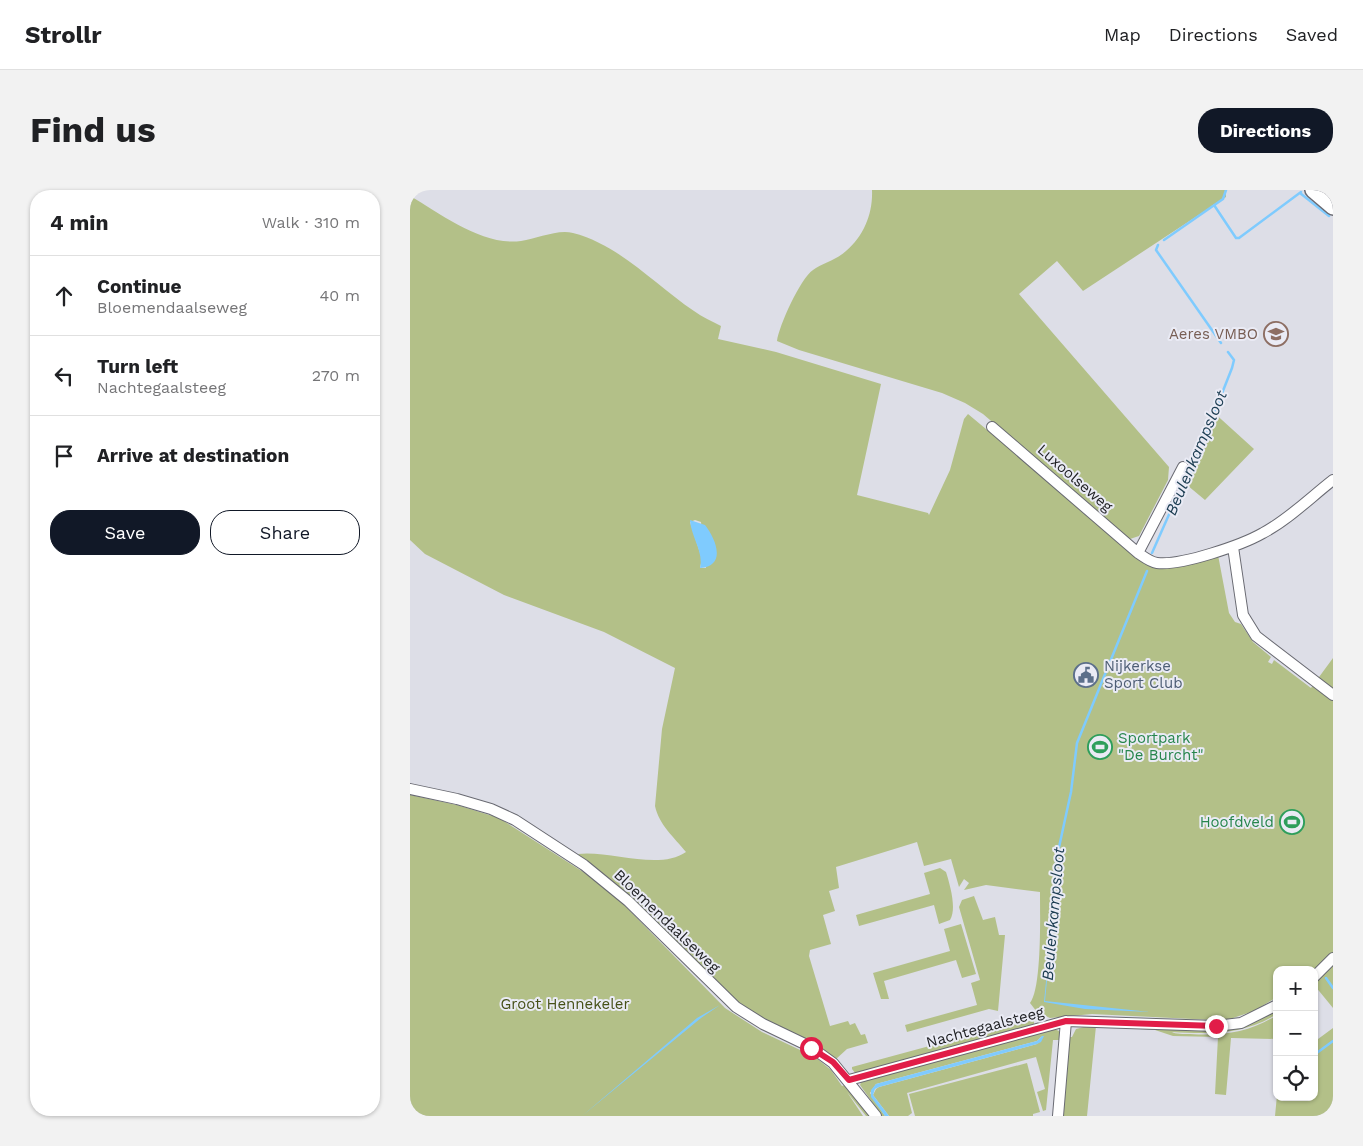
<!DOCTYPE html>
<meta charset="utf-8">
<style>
:root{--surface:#fff;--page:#f2f2f2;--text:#202124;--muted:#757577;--line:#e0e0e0;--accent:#111827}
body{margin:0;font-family:"Work Sans",sans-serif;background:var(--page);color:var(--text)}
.controls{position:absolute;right:15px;bottom:15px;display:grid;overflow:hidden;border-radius:10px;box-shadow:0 1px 4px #0004}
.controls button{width:45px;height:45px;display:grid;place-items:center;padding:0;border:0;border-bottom:1px solid var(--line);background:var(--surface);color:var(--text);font:25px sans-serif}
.stop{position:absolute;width:15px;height:15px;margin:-11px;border:4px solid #e11d48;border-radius:50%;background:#fff}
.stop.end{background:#e11d48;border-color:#fff;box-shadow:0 1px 5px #0008}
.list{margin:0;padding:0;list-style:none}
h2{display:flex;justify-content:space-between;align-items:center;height:65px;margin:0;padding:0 20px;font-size:21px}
h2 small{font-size:16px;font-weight:400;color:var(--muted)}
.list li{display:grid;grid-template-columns:32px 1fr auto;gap:15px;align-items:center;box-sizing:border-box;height:80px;padding:0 20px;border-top:1px solid var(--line)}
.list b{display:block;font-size:19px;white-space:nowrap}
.list p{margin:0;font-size:16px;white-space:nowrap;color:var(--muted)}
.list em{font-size:16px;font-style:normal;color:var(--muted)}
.actions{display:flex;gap:10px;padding:15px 20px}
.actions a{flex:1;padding:11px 0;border:1px solid var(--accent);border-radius:20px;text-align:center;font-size:18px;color:var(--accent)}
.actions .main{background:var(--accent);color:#fff}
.icon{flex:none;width:28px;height:28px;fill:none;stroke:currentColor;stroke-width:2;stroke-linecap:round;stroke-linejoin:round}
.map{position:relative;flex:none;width:923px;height:926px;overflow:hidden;border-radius:20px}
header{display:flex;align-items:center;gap:30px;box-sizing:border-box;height:70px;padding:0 25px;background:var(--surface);border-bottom:1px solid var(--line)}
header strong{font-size:24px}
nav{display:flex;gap:28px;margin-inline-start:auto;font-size:18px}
.intro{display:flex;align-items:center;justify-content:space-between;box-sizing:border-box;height:120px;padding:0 30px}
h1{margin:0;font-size:35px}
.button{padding:12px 22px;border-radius:20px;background:var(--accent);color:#fff;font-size:18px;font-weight:700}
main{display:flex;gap:30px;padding:0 30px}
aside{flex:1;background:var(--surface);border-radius:20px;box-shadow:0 1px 4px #0004}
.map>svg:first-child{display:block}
</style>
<header>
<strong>Strollr</strong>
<nav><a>Map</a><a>Directions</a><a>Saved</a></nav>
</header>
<div class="intro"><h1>Find us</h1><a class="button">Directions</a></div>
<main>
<aside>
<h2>4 min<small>Walk · 310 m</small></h2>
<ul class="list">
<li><svg class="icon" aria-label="ahead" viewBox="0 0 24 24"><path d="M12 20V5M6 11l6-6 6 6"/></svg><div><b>Continue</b><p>Bloemendaalseweg</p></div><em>40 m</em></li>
<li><svg class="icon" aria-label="left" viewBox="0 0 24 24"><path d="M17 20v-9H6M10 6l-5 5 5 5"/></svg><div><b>Turn left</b><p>Nachtegaalsteeg</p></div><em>270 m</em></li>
<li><svg class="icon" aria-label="arrive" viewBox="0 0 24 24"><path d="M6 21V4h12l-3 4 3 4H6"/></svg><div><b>Arrive at destination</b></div></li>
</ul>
<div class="actions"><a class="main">Save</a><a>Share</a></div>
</aside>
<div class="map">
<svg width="923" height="926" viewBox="0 0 923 926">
<rect width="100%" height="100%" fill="#dddee7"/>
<path fill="#b3c088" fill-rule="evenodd" d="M 462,0 L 816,0 L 816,7 L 673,101 L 647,71 L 609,104 L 759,277 L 758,290 L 729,346 L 720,349 L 713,344 L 573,224 L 555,213 L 532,203 L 389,160 L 367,151 C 369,136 390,89 403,80 C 413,73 426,70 436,61 C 454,46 463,23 462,0 Z
M 0,6 C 33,25 72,56 111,51 C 127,49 147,39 163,43 C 210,55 245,95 284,121 C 292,127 302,131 311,136 L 308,149 L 366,162 L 471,194 L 447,305 L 518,323 L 519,325 L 540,280 L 554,229 L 558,224 L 736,373 L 808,365 L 819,423 L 825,432 L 831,434 L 843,452 L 861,467 L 858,472 L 862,474 L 864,470 L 901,498 L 923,468 L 923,818 L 905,796 L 906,790 L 911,786 L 905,778 L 867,780 L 867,807 L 844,821 L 820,829 L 803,830 L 682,824 L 640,828 L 627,822 L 620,813 C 632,798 630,724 630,702 L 576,695 L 554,700 L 559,693 L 554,689 L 549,697 L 541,669 L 514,676 L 507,652 L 426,677 L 429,698 L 419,701 L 425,721 L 413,725 L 421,754 L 400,760 L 399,766 L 420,836 L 438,831 L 440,835 L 445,833 L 451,845 L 455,844 L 458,853 L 437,859 L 425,870 L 361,834 L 325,810 L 288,775 L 227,712 L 168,664 C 199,660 249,681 276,662 C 264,647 249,635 245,616 L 252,539 L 265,478 L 194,442 L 94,405 L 15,364 L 0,350 ZM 285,330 L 291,332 L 296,378 L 290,378 L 292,369 L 280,332 Z
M 801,220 L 844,259 L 795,310 L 771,290 Z
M 0,605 L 47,615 L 89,628 L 181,687 L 214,715 L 315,818 L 352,842 L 405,867 L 421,880 L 432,896 L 435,895 L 461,926 L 456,926 L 437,902 L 453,926 L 0,926 Z
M 530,678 L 536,682 C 540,695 547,719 540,730 L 529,734 L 524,715 L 449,736 L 446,725 L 520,704 L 514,683 Z
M 564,706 L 573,730 L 585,727 L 589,745 L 595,745 L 588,821 L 579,819 L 497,842 L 495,835 L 567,815 L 561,793 L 570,790 L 549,717 L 552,710 Z
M 551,734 L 566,784 L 552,788 L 546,770 L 474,791 L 479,809 L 471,809 L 463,783 L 540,761 L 534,739 Z
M 867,820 L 867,824 C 833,845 800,844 762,842 C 765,844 774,844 780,844 C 812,846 839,843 867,825 L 867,849 L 821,848 L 816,905 L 805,904 L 808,847 L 763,846 L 745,840 L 686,836 L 677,926 L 651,926 L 659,847 L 662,847 L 666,839 L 674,837 L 674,834 L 809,839 Z
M 619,829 L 624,831 L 624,835 L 446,884 L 442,879 L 442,877 Z
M 642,838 L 649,841 L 651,850 L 643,850 L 636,920 L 633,921 L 627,902 L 635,899 L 626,867 L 497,903 L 502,923 L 498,926 L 479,926 L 463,905 L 466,899 L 469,897 L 627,854 L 632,846 L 627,851 L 466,894 L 460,903 L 475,926 L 472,926 L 450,895 L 452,890 Z
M 923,838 L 923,923 L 918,926 L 865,926 L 867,905 L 867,907 L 904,907 L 904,852 Z
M 617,873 L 630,922 L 623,924 L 623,926 L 505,926 L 499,904 Z"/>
<path fill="#7fcbfe" d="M 280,330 L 295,335 C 306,349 317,376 290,378 C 294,362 281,347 280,330 Z
M 645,668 L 645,706 L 635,811 L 740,822 L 675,819 L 634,812 L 643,721 Z
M 310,815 L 291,828 L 172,926 L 287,828 Z
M 632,846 L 634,846 L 631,852 L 627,854 L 469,897 L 465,899 L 463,905 L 479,926 L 475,926 L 461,907 L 461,900 L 466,894 L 627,851 Z"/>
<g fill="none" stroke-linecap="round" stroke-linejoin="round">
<path stroke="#7fcbfe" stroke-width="2.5" d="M 890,3 L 919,26
M 804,15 L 826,48 L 829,48 L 891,2
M 754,50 L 813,9 L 816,0
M 748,55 L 746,60 L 811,153
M 742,363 L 765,311 L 777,292 L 822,178 L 824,170 L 818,162
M 646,671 L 661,602 L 667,553 L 737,381
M 916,788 L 923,798
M 904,865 L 923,851"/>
<defs>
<path id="street" d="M 582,237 L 728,363 C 734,367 740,372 747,373 C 771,376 832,355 853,343 C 878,330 901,307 923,290
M 823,357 L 833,425 L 846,446 L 923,505
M 728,363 L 773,277
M 0,599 L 47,609 L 81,619 L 105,630 L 174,675 L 218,711 L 326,817 L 353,834 L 401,857 L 423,873 L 466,926
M 904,787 L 923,768
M 439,890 L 656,831 L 806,836 L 831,833 L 867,815
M 648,926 L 656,831"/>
<path id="secondary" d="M 903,0 L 923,17"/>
</defs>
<use href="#street" stroke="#696a72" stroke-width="12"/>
<use href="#secondary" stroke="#696a72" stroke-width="18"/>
<use href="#street" stroke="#fff" stroke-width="10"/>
<use href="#secondary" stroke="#fff" stroke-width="15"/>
</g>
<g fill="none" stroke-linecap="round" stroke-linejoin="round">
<path stroke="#e11d48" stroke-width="6" d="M 401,858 L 423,872 L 439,890 L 656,831 L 806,836"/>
</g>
<defs>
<symbol id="school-ring" viewBox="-11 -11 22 22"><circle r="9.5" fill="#eaebf5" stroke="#8d6e63" stroke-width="1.5"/><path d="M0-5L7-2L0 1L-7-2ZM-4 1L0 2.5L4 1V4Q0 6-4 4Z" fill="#8d6e63"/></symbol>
<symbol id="civic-ring" viewBox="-11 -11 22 22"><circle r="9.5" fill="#eaebf5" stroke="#5c6f8a" stroke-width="1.5"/><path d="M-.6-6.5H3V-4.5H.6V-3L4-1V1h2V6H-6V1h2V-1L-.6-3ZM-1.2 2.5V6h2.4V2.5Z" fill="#5c6f8a"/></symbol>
<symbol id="stadium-ring" viewBox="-11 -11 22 22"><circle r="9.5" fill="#eaebf5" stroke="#2e9e5b" stroke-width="1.5"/><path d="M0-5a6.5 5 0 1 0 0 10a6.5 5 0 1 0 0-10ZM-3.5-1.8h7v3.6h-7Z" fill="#2e9e5b"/></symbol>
</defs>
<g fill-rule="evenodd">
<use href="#school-ring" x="852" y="130" width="28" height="28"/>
<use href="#civic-ring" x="662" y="471" width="28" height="28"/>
<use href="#stadium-ring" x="676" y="543" width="28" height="28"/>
<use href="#stadium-ring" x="868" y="618" width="28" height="28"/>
</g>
<g text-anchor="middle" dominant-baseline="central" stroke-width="4" stroke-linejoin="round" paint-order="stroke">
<g font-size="15" fill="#785e54" stroke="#eaebf5" text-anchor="end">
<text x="848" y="144">Aeres VMBO</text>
</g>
<g font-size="15" fill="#212225" stroke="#eaebf5">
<text transform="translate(665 288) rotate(41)">Luxoolseweg</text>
<text transform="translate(257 731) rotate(44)">Bloemendaalseweg</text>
<text transform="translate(575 837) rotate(-15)">Nachtegaalsteeg</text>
</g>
<g font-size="15" fill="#4e5e75" stroke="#eaebf5" text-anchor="start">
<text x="694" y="476">Nijkerkse<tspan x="694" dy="17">Sport Club</tspan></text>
</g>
<g font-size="15" fill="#27864d" stroke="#eaebf5" text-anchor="start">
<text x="708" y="548">Sportpark<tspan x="708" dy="17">"De Burcht"</tspan></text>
<text x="864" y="632" text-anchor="end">Hoofdveld</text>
</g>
<g font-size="15" fill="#465017" stroke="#eaebf5">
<text x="155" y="814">Groot Hennekeler</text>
</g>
<g font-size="16" font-style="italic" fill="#1b3c51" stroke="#eaebf5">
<text transform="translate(786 263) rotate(-67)">Beulenkampsloot</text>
<text transform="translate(643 724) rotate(-85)">Beulenkampsloot</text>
</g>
</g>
</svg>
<div class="controls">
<button>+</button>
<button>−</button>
<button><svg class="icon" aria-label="locate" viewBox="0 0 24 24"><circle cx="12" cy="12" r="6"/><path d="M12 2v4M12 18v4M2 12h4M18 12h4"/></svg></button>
</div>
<div class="stop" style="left:401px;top:858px"></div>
<div class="stop end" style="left:806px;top:836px"></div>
</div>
</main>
